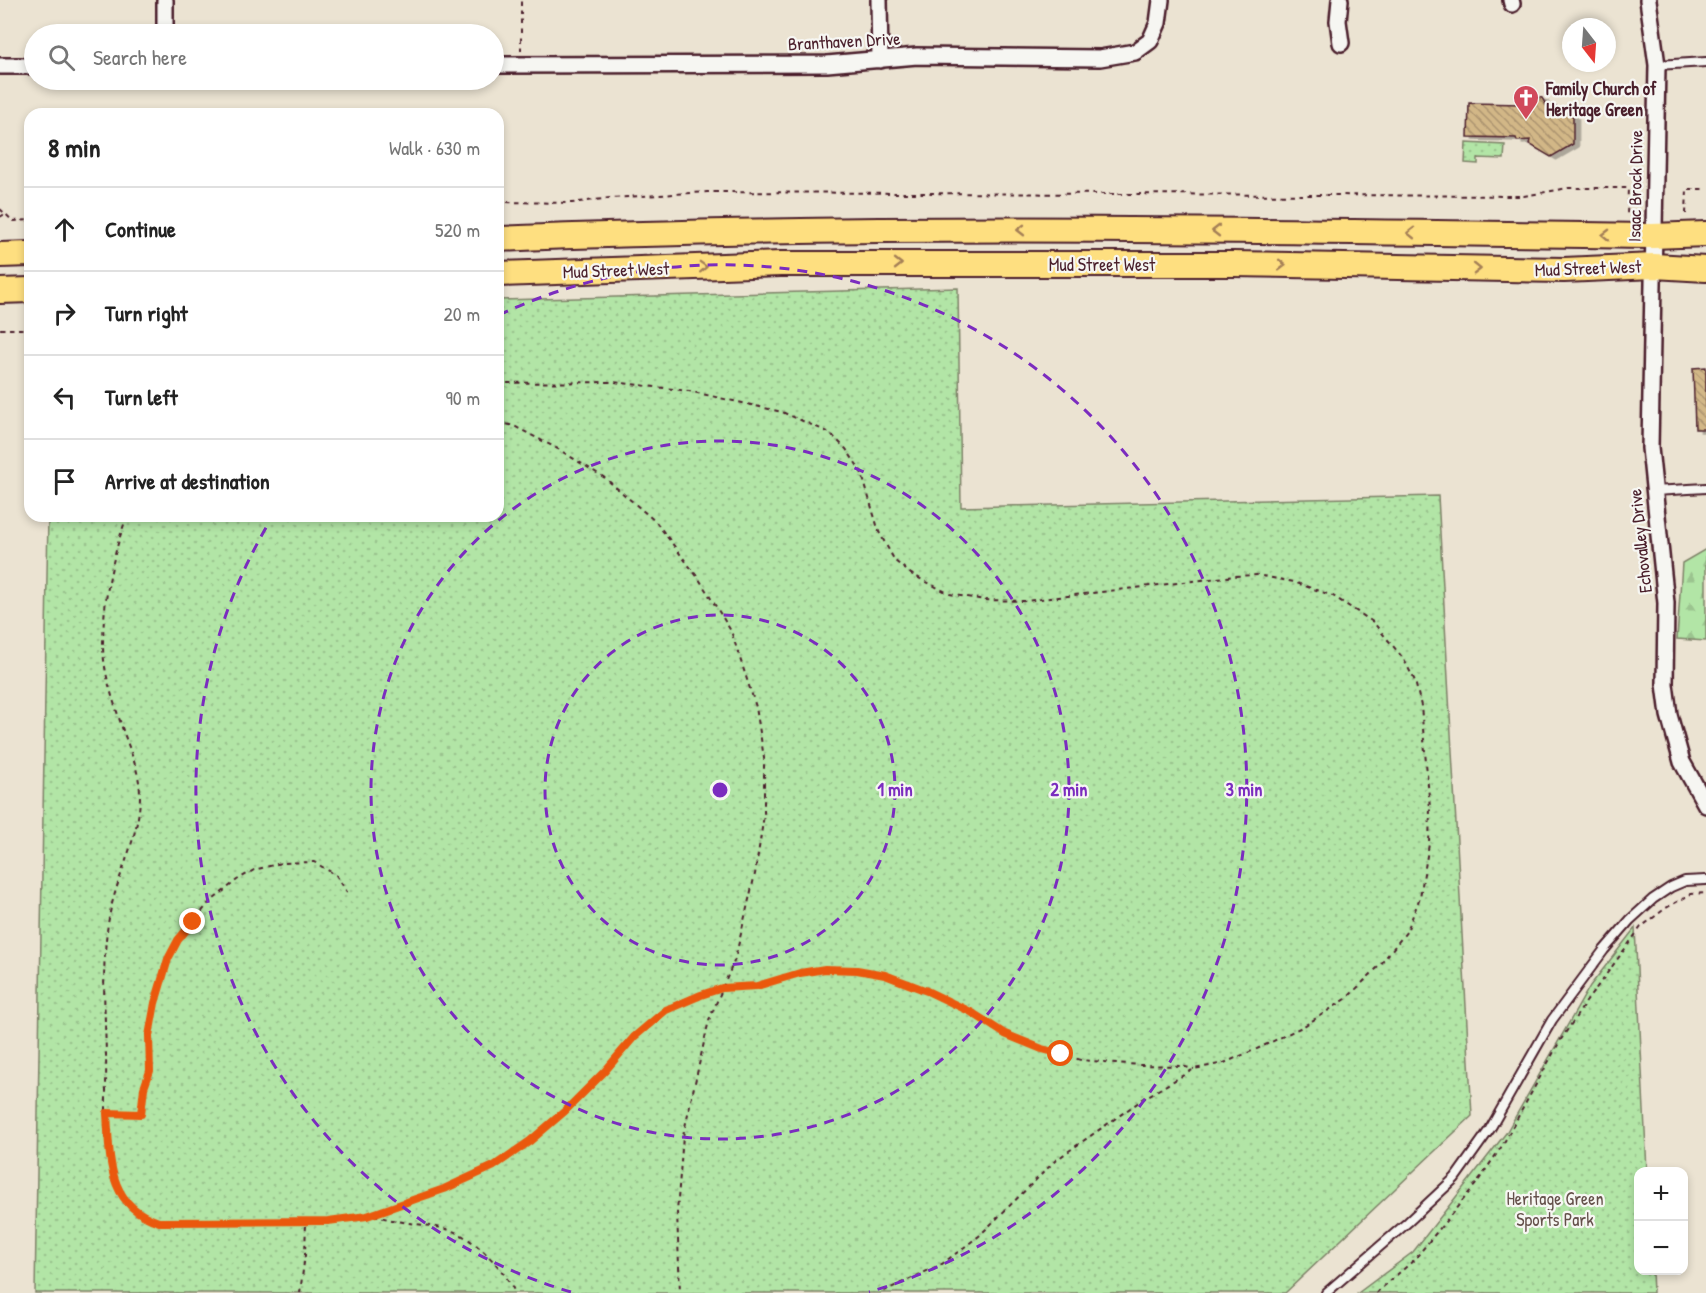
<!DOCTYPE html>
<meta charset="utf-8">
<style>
:root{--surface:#fff;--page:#f2f2f2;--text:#222;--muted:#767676;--line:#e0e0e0}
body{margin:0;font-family:"Patrick Hand",sans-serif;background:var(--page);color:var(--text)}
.controls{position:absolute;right:18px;bottom:18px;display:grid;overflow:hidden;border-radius:12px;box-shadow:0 3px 9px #0003}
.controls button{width:54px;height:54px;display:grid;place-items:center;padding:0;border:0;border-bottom:2px solid var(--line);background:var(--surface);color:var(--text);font:30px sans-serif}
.compass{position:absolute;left:1562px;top:18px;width:54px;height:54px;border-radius:50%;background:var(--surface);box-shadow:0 3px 9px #0003;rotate:163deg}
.stop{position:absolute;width:18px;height:18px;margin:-14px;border:4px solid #ea580c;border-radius:50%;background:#fff}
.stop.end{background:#ea580c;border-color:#fff;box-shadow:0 2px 6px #0008}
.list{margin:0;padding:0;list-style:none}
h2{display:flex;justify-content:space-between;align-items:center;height:78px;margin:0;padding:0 24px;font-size:26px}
h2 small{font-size:20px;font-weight:400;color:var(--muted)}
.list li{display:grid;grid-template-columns:39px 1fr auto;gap:18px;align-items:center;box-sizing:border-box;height:84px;padding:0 24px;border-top:2px solid var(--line)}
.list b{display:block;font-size:22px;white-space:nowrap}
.list em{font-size:20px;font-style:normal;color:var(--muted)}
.icon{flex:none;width:33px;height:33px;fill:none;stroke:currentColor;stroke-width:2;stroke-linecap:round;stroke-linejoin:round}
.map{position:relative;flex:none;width:1706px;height:1293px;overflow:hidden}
.search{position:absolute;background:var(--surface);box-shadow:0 3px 9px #0003;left:24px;top:24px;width:480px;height:66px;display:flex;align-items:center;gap:15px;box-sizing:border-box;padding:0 21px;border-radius:33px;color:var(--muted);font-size:22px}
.panel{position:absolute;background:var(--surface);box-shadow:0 3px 9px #0003;left:24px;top:108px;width:480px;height:414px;border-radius:18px}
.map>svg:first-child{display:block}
</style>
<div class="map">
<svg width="1706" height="1293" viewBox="0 0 1706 1293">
<defs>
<pattern id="green-dots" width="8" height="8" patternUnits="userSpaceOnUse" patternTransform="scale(1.5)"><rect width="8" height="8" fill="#b2e5a6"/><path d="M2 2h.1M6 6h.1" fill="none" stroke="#9bc48f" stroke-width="1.8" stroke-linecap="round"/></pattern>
<pattern id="forest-firs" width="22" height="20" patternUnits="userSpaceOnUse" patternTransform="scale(1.5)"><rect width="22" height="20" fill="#b2e5a6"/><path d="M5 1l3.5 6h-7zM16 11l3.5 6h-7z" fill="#9bc48f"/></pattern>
<pattern id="building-back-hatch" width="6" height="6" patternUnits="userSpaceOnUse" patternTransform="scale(1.5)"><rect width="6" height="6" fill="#d2b787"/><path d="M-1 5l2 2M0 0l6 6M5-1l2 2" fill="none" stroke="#ac946f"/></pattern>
<filter id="shadow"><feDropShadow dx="5.5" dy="3" stdDeviation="0" flood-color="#0004"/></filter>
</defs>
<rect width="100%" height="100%" fill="#ebe3d2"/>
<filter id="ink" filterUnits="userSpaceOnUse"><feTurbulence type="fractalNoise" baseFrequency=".0167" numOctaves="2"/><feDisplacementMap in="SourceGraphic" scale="12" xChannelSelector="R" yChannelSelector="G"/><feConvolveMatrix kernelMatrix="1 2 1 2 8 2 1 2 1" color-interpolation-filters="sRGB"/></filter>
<g filter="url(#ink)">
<path fill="url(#green-dots)" stroke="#7e8268" stroke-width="1.5" d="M 1466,143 L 1505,145 L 1504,159 L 1478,158 L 1478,164 L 1465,163 Z
M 958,288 L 961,507 L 1438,496 L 1472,1116 L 1285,1293 L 35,1293 L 48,516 L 498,516 L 498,300 Z
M 1635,928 L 1647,1171 L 1638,1172 L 1638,1270 L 1652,1271 L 1653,1293 L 1358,1293 L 1413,1252 L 1506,1133 L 1590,986 Z"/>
<path fill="url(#forest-firs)" stroke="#7e8268" stroke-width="1.5" d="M 1706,549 L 1706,641 L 1677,639 L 1682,563 Z"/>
<path fill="url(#building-back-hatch)" stroke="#4a1f2b" stroke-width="1.5" filter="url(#shadow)" d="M 1527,95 L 1542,98 L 1548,108 L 1552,105 L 1573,116 L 1573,144 L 1551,157 L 1529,144 L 1530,140 L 1517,141 L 1516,138 L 1468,137 L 1469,103 L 1523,104 Z
M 1706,367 L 1706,429 L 1695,429 L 1693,368 Z"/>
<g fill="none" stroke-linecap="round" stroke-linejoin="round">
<defs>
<path id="service" d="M 1657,65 L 1706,62
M 1654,491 L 1706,488
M 1326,1293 L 1408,1222 L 1455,1178 L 1490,1129 L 1552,1020 L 1604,950 L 1630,920 L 1653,899 L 1671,887 L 1685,881 L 1706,880"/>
<path id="minor" d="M 165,0 L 165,34
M 879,0 L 880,60
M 1340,0 L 1338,21 L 1341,43
M 1511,0 L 1512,4
M 1648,0 L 1657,65 L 1650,448 L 1666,603 L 1665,684 L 1669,715 L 1682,762 L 1706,805
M 494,65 L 827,64 L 917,56 L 1100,58 L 1135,52 L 1150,41 L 1158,23 L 1161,0
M 0,66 L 34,66"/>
<path id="primary" d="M 498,239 C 883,223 1268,231 1653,236 L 1706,234
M 0,255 L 30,254
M 498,274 L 780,264 L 1233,264 L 1564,270 L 1654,266 L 1706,269
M 0,291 L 30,290"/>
</defs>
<use href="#service" stroke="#4a1f2b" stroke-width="12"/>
<use href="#minor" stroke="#4a1f2b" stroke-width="20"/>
<use href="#primary" stroke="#4a1f2b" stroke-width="28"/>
<path stroke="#4a1f2b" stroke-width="2" stroke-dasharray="4.5 4.5" stroke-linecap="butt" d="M 521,51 L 521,0
M 498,202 L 572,203 L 610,198 L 707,192 L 1524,196 L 1568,188 L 1628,188 L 1627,215
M 0,209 L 13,221 L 30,220
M 1686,214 L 1687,189 L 1706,189
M 0,217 L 5,214
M 0,329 L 30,329
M 498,383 L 614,382 L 689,391 L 782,412 L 830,433 L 846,449 L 861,471 L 879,532 L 895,561 L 911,574 L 950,594 L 984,600 L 1025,601 L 1235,576 L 1257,575 L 1294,582 L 1333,596 L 1373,622 L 1403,658 L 1415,681 L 1421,706 L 1430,808 L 1429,844 L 1420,897 L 1407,931 L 1380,965 L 1346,999 L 1304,1026 L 1259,1048 L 1224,1063 L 1194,1069 L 1146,1097 L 1056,1160 L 979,1236 L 942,1264 L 880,1293
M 498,422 L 514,426 L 558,449 L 605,478 L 656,522 L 699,579 L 731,631 L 756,707 L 764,758 L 764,815 L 755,874 L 735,959 L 709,1020 L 683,1136 L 677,1212 L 680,1293
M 127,516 C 112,557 103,601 103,645 C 103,670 112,697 120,721 C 127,745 140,769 140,795 C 140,838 116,876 109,918 C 101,963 105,1009 106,1054 C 107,1092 102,1151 117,1185 C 125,1205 139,1216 159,1222 L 328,1221 L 367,1216 L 444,1189 L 494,1166 L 530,1141 L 565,1111 L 605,1071 L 634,1037 L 666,1010 L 701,995 L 722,988 L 757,986 L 800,973 L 825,969 L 857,970 L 885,975 L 927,991 L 971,1012 L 1005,1034 L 1042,1049 L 1081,1060 L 1140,1065 L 1181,1066 L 1194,1069
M 107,1113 L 141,1115 L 144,1088 L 150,1070 L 149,1036 L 155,1003 L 168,959 L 178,941 L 208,904 L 237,880 L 254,870 L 281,863 L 314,862 L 336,875 L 347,892
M 374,1214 C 395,1224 422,1223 446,1229 C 472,1235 505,1269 515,1293
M 300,1293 L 305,1255 L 306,1221
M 1376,1293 L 1414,1260 L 1476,1184 L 1502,1146 L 1560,1041 L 1586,1002 L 1641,927 L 1666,908 L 1691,894 L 1706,893"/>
<use href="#service" stroke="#f6f6f2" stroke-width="8"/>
<use href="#minor" stroke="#f6f6f2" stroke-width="15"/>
<use href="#primary" stroke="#fedf80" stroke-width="24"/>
</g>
<defs><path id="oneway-chevron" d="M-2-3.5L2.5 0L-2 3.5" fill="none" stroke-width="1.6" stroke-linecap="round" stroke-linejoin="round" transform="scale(1.5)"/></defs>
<g stroke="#a47f56">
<use href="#oneway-chevron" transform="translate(1021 230) rotate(-180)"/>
<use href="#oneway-chevron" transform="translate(1216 231) rotate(-180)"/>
<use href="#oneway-chevron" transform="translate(1411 233) rotate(-179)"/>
<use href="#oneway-chevron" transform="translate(1606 235) rotate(-179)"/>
<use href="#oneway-chevron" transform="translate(898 264)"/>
<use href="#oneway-chevron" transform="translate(1282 265) rotate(1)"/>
<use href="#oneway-chevron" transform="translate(703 267) rotate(-2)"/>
<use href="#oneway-chevron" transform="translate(1477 269) rotate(1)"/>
</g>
</g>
<g fill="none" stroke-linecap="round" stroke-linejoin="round" filter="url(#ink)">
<path stroke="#ea580c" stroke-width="8" d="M 193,922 L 178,940 L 168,959 L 155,1003 L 149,1036 L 150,1071 L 144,1088 L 141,1114 L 107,1113 C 110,1159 107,1206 159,1222 L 328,1221 L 367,1216 L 444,1189 L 494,1166 L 530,1141 L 565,1111 L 605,1071 L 634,1037 L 666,1010 L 701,995 L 722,988 L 757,986 L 800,973 L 825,969 L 857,970 L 885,975 L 927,991 L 971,1012 L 1005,1034 L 1042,1049 L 1061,1054"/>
</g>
<g fill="none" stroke="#7b2cbf" stroke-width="3" stroke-dasharray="10 8">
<circle cx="720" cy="790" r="175"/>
<circle cx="720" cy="790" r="349"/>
<path d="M571 1292A524 524 0 0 1 273 516M499 315A524 524 0 1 1 869 1292"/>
</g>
<defs>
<symbol id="church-pin" viewBox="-11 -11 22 30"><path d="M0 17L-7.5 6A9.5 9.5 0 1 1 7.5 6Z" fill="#d1495b" stroke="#f6f6f2"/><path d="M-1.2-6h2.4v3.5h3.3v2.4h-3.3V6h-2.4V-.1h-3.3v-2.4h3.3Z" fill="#fff"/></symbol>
</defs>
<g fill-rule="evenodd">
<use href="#church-pin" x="1511" y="83" width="30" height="40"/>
</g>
<g text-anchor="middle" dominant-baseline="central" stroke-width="4.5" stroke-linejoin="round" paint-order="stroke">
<g font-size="18" fill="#4a1f2b" stroke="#f6f6f2">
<text transform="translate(844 41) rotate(-3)">Branthaven Drive</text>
<text transform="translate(1635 186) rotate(-89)">Isaac Brock Drive</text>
<text x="1102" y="264">Mud Street West</text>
<text transform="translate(1588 268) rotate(-2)">Mud Street West</text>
<text transform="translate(616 270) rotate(-2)">Mud Street West</text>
<text transform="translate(1640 541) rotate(-96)">Echovalley Drive</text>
</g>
<g font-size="18" font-weight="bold" fill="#4a1f2b" stroke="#f6f6f2" text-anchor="start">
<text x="1546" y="88">Family Church of<tspan x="1546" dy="21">Heritage Green</tspan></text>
</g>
<g font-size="18" fill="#64504a" stroke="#f6f6f2">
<text x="1555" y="1198">Heritage Green<tspan x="1555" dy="21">Sports Park</tspan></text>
</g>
</g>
<circle cx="720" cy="790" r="9" fill="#7b2cbf" stroke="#f6f6f2" stroke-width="3"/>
<g font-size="18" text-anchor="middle" font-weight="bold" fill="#7b2cbf" stroke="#f6f6f2" stroke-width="4.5" stroke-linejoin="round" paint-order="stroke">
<text x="895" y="796">1 min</text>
<text x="1069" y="796">2 min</text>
<text x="1244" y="796">3 min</text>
</g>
</svg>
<div class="controls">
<button>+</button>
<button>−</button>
</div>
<svg class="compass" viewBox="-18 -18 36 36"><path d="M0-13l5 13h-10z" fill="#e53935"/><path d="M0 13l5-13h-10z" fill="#767676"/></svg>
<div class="stop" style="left:1061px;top:1054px"></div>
<div class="stop end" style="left:193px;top:922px"></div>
<div class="search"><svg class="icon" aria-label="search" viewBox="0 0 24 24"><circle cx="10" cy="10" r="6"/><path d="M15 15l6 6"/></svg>Search here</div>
<section class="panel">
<h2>8 min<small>Walk · 630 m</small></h2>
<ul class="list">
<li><svg class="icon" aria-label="ahead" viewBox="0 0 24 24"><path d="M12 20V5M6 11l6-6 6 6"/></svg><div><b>Continue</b></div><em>520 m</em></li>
<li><svg class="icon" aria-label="right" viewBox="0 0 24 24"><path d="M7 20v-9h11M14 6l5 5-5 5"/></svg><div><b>Turn right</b></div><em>20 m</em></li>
<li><svg class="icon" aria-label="left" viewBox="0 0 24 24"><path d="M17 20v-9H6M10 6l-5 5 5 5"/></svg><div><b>Turn left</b></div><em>90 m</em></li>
<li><svg class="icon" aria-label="arrive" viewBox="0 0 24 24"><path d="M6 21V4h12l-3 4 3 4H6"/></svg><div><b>Arrive at destination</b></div></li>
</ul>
</section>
</div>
